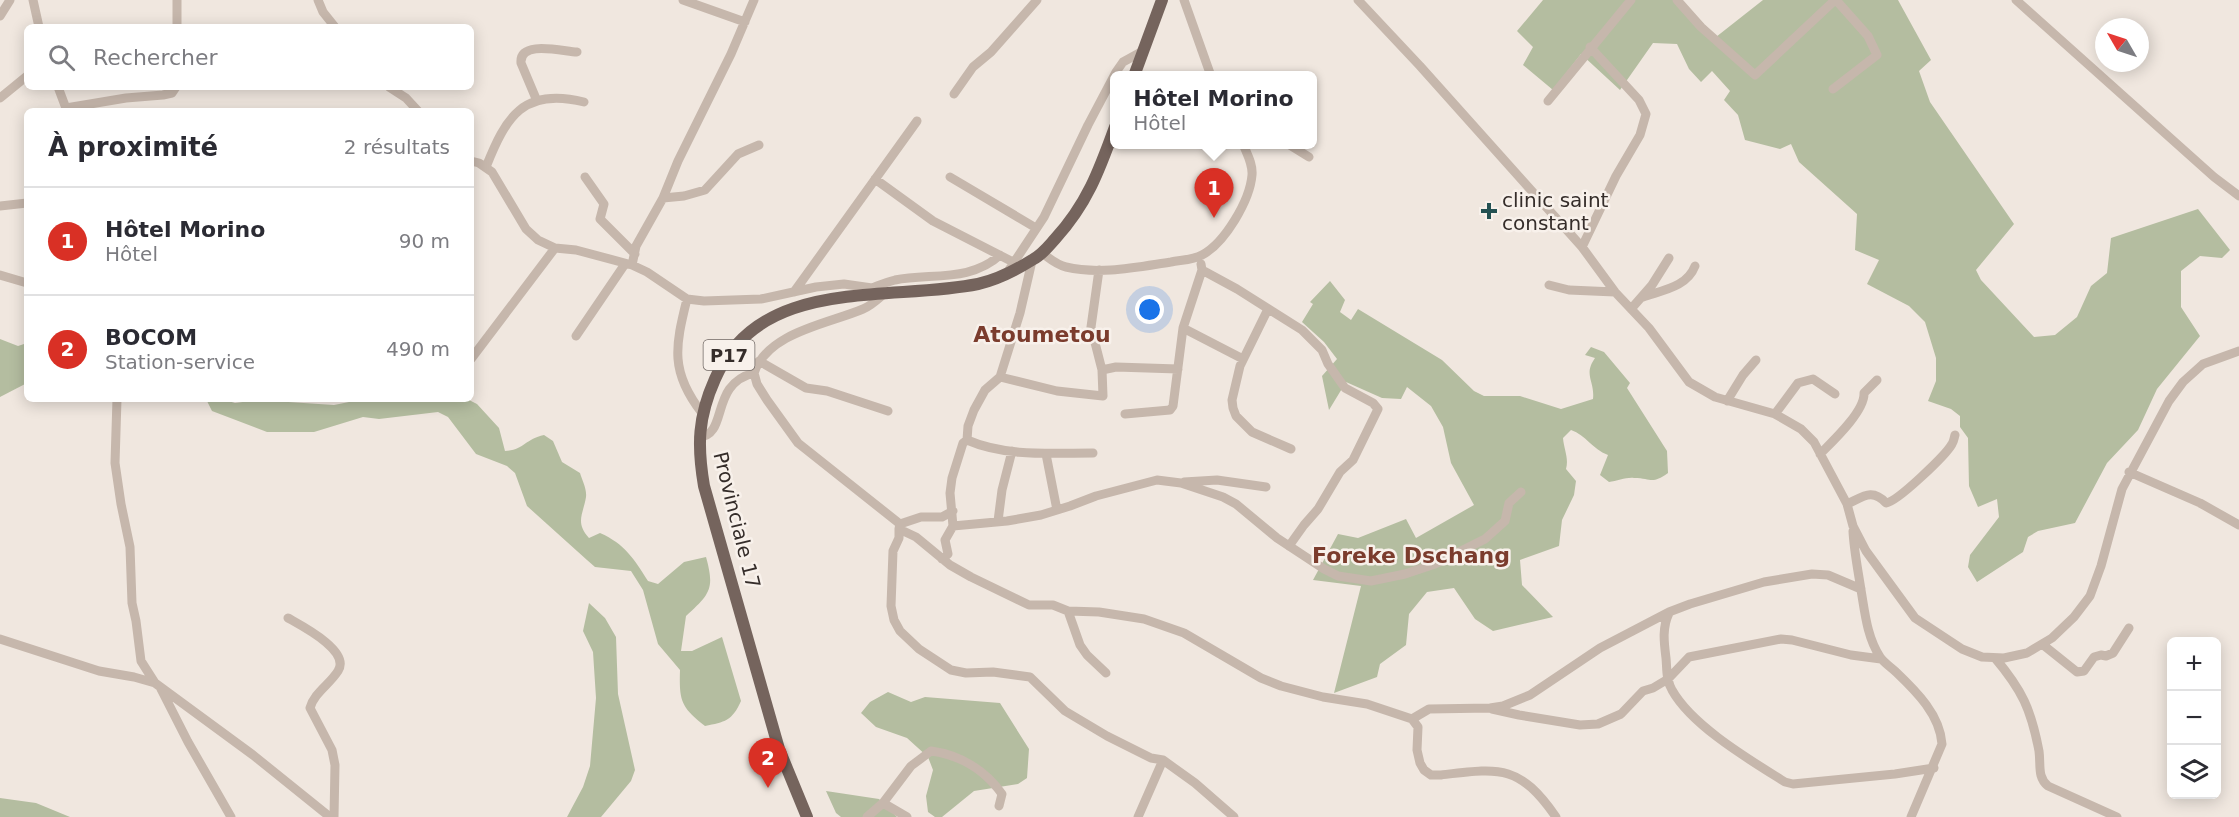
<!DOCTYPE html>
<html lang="fr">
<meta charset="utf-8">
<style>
:root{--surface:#fff;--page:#f2f2f3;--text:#2b2b33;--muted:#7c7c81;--line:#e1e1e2;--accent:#d93025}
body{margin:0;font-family:"DejaVu Sans",sans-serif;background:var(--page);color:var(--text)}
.controls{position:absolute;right:18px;bottom:18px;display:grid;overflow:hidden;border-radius:9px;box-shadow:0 3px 15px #0003}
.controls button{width:54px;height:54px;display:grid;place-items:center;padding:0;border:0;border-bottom:2px solid var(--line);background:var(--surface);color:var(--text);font:30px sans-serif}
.compass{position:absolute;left:2095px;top:18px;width:54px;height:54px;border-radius:50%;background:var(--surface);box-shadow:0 3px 15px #0003;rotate:309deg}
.you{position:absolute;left:1150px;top:310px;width:21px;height:21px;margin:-15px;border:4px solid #fff;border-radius:50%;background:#1a73e8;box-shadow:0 0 0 9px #1a73e833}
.badge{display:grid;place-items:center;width:39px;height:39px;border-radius:50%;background:var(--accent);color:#fff;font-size:20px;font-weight:700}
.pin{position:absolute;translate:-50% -50px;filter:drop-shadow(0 2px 3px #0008)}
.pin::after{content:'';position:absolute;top:32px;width:21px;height:18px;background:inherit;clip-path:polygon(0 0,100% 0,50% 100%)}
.popup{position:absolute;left:1110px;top:71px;width:207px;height:78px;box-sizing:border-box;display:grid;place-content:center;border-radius:9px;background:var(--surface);filter:drop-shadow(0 2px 4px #0005);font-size:20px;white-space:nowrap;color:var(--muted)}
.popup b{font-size:22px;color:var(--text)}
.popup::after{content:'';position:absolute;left:50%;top:100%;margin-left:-12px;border:12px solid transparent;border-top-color:var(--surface)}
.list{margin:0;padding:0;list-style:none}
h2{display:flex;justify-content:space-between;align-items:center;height:78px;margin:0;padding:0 24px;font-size:26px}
h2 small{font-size:20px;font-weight:400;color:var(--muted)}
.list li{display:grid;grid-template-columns:39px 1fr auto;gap:18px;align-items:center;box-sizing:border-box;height:108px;padding:0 24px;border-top:2px solid var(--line)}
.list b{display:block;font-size:22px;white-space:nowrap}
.list p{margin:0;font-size:20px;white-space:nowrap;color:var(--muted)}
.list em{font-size:20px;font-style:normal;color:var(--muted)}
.icon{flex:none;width:33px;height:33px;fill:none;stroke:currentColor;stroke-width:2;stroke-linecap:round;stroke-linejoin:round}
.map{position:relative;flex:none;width:2239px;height:817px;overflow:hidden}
.search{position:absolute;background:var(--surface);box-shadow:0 3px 15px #0003;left:24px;top:24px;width:450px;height:66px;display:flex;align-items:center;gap:15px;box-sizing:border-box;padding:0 21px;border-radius:9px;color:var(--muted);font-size:22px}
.panel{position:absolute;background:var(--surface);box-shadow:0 3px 15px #0003;left:24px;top:108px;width:450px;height:294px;border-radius:9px}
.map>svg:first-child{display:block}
</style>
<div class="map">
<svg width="2239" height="817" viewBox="0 0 2239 817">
<rect width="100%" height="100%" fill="#f0e7df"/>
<path fill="#b4bda0" d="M 1543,0 L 1681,0 L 1716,37 L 1763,0 L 1898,0 L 1931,60 L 1919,71 L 1930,102 L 2014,224 L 1976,270 L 1981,280 L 2034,337 L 2055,335 L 2077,317 L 2091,286 L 2107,273 L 2111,238 L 2198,209 L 2230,250 L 2222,258 L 2200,256 L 2181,271 L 2181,307 L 2200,336 L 2157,389 L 2138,430 L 2107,463 L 2075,523 L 2038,531 L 2028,537 L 2023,552 L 1977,582 L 1968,567 L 1970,555 L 1999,517 L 1997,499 L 1978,507 L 1969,486 L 1968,438 L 1960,427 L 1960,416 L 1951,409 L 1928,401 L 1936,381 L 1936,358 L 1925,322 L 1909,306 L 1867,284 L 1879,260 L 1855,250 L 1857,214 L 1799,162 L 1791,144 L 1780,149 L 1745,140 L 1738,115 L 1724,100 L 1730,91 L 1712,71 L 1701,82 L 1689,69 L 1677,44 L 1653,43 L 1620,90 L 1581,54 L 1553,90 L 1523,65 L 1533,47 L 1517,31 Z
M 1330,281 L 1345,300 L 1340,312 L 1351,320 L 1358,309 L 1442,360 L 1474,391 L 1484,396 L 1520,396 L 1561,409 L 1593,399 C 1595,381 1583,375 1595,358 L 1585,355 L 1591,347 L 1604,352 L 1630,383 L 1627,388 L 1667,451 L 1668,473 C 1651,485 1652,478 1634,478 C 1627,477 1617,481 1609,482 L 1600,475 L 1608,455 C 1592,449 1586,435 1571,430 L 1563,438 C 1564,450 1569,458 1566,469 L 1576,481 L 1574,495 L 1562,520 L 1559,546 L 1520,560 L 1522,585 L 1553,617 L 1493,631 L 1475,619 L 1454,588 L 1427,592 L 1409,614 L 1406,645 L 1380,664 L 1377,677 L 1334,693 L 1361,586 L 1313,580 L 1338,534 L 1358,538 L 1406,519 L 1416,538 L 1474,505 L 1451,463 L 1443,427 L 1431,406 L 1407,387 L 1401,399 L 1382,398 L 1346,382 L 1329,410 L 1322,376 L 1337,359 L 1324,342 L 1302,322 L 1313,304 L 1310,302 Z
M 0,339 L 18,346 L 27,343 L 27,383 L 0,397 Z
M 206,399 L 222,399 L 235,403 L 258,400 L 334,405 L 364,399 L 467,399 L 477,404 L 499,428 L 505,451 C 524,450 525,439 544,435 L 553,441 L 562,462 L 580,473 C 582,480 587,489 586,497 C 583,515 575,522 589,538 L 600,533 C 625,544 634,559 648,581 L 658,584 L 684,562 L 706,557 C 715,589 710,594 686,616 L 681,651 L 692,651 L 722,637 L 741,701 C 732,721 725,722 705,726 C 681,707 679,701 680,670 L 658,644 L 643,590 L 631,571 L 595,567 L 587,560 L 527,506 L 515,473 L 507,466 L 476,454 L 448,417 L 438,412 L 379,419 L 363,417 L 314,432 L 267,432 L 212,411 Z
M 589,603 L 605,618 L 616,637 L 618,694 L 635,770 L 631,781 L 601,817 L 567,817 L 583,787 L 590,766 L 596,698 L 593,652 L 583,631 Z
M 888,692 L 911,702 L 925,697 L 1000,703 L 1029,749 L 1027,778 L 1018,784 L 974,791 L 942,817 L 935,817 L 928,812 L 926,796 L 933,770 L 928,757 L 907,738 L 876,727 L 861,713 L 870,702 Z
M 826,791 L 879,799 L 897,817 L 841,817 L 836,813 Z
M 0,798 L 36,803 L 70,817 L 0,817 Z"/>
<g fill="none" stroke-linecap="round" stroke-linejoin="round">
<path stroke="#c6b7ac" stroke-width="9" d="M 33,0 L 39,27
M 318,0 L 323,12 L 335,27
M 683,0 L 745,22
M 1184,0 L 1211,76
M 1358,0 L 1420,66 L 1582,247 L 1615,292 L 1649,328 L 1689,382 L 1715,397 L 1775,414 L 1801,429 L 1814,442 L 1847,504 L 1853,526 L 1866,551 L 1915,618 L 1962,649 L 1982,657 L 2004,658 L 2027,653 L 2052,638 L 2074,617 L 2090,596 L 2101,566 L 2122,489 L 2169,401 L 2183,382 L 2203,364 L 2239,351
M 1677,0 L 1701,27 L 1755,75 L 1835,0
M 2016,0 L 2214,177 L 2239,196
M 0,16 L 10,0
M 177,27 L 177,0
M 58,87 L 67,111
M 389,87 L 406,98 L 418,111
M 1833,89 L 1877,55 L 1868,36 L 1836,0
M 954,94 L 973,67 L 991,52 L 1037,0
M 0,98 L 27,76
M 537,101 L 521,63 C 519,40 561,51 577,52
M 1548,101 L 1631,0
M 66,108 L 126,98 L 163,95 L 172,93 L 176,87
M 1288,144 L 1309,157
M 471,161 L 479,163 L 492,172 L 526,229 L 538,240 L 555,248 L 576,250 L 632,265 L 647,272 L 687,299 L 704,301 L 761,299 L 816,287 L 844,284 L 872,288 L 882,292
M 486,167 C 506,117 523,87 584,102
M 585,177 L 604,204 L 600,219 L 635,254
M 950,177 L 1036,228
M 875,179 L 933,221 L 1013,262
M 663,198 L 684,196 L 705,190 L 738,154 L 759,145
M 0,206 L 27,203
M 1582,247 L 1616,176 L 1640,135 L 1646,114 L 1639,100 L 1590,47
M 1042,253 C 1050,259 1057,265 1066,267 C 1100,275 1137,267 1171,262 C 1181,260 1193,260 1202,255 C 1225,243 1250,200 1252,175 C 1253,164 1247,154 1243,144
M 632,265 L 636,246 L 663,198 L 678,161 L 731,54 L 754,0
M 1202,270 L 1237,289 L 1302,330 L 1322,350 L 1328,364 L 1345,388 L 1373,403 L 1378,409 L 1353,460 L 1340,472 L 1318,509 L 1304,525 L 1289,546
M 1007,273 L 1044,217 L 1088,125 L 1116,72 L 1123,62 L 1143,51
M 0,275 L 27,283
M 1549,285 L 1569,290 L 1615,292
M 872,288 C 880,285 887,282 895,280 C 931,273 971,282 1000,255
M 794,292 L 917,121
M 885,293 C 878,299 871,306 863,309 C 828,324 768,332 754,373 L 757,384 L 767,400 L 798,443 L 900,524 L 899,529 L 916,537 L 950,565 L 971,577 L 1029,605 L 1053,605 L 1068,611 L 1099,612 L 1144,619 L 1184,633 L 1261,678 L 1281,686 L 1323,697 L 1367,704 L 1412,719 L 1418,727 L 1417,750 L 1420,763 L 1424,770 L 1431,775 L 1441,775 C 1500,768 1519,764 1556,817
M 1643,297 C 1663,290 1687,287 1695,266
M 687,299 C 675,347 670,372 702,413
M 1268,309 L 1240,366 L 1232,400 L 1233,408 L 1236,416 L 1252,432 L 1291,449
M 1631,309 L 1652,285 L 1669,258
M 1183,328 L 1243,359
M 576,336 L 625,264
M 471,359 L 555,248
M 759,361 L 806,388 L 827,391 L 888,411
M 1102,370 L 1116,367 L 1178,369
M 1000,377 L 1057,391 L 1103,396 L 1102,370 L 1091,327 L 1099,270
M 117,399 L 115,463 L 121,504 L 130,547 L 132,603 L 136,621 L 141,661 L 155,683
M 1727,401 L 1743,375 L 1756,360
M 1125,414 L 1170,410 L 1173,406 L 1183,328 L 1202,270 L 1201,264
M 1775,414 L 1798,383 L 1813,379 L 1835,394
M 699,437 C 729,435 709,384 754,373
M 967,440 C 1006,457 1052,453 1093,453
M 1046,454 L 1057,510
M 1820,454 C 1833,441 1865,411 1864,393 L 1877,380
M 2129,472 L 2200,503 L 2239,525
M 1184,482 L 1217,480 L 1266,487
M 1847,504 C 1863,497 1872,488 1886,503 C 1897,502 1946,455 1952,444 C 1954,441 1954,438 1955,435
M 998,521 L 1002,490 L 1012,451
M 900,524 L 921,517 L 942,517 L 953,511
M 953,526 L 1007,521 L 1041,515 L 1070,506 L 1096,496 L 1157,480 L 1181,483 L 1223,497 L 1236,504 L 1277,538 L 1324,569 L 1338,576 L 1371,581 L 1405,574 L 1435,564 L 1485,539 L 1505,521 L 1509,503 L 1521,492
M 899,529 L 899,538 L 893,551 L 891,606 L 894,620 L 900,631 L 919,649 L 951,670 L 966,673 L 993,672 L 1030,677 L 1065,711 L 1107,736 L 1151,758 L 1163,760 L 1195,783 L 1234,817
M 1853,531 C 1854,551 1858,570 1861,590 C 1865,613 1867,637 1880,657 C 1884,663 1891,667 1896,672 C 1917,692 1940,715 1942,744 L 1911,817
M 942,559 L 948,554 L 945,540 L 953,526 L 950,493 L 952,478 L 963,443 L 967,440 L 968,426 L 974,410 L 985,390 L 1000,377 L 1020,313 L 1032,261
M 1068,611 L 1080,645 L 1087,655 L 1106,673
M 1669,613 C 1662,628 1664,642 1666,658 C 1667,669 1666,680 1672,690 C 1692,726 1750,760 1785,782 L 1793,784 L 1895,774 L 1934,768
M 288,618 C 302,626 351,651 338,671 C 330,684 314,693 310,708 L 332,750 L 335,765 L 334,817
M 0,639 L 99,671 L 134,677 L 155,683 L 253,755 L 330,817
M 2042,644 L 2077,672 L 2084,671 L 2094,657 L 2101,655 L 2106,656 L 2113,653 L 2129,628
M 1995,658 C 2022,690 2031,709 2039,751 C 2041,765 2037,777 2048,786 L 2117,817
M 161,689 L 188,742 L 231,817
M 1492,709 L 1519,715 L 1580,725 L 1598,724 L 1621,714 L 1643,691 L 1653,688 L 1668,679 L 1689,657 L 1781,639 L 1792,640 L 1851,655 L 1881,659
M 1412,719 L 1429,709 L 1490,708 L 1503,706 L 1530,695 L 1600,648 L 1669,612 L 1690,604 L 1764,582 L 1812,574 L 1828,575 L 1861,589
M 883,803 L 907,817
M 867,817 L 883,803 L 911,766 L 931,751 C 960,755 985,770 1002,794 L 999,806
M 1138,817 L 1163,760"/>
<path stroke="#75645d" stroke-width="12" d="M 1134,76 L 1162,0
M 807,817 L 779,749 L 704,486 C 697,445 698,417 715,379 C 760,275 889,302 978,284 C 996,280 1016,270 1032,260 C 1042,255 1048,247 1055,239 C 1087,204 1099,171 1115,127"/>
</g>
<path fill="#245152" stroke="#f8f1eb" stroke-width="2" d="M1486 202h6v6h6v6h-6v6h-6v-6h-6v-6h6z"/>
<g text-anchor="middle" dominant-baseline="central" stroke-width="5" stroke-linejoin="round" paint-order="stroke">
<rect fill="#f8f1eb" stroke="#706864" stroke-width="1.5" x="703.5" y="340" width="51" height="30" rx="4.5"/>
<g font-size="18" font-weight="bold" fill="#352d2a">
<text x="729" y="355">P17</text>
</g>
<g font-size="20" fill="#352d2a" stroke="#f8f1eb" text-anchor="start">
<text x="1502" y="200">clinic saint<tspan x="1502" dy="23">constant</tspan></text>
</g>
<g font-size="20" fill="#352d2a" stroke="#f8f1eb">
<text transform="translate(737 520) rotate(76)">Provinciale 17</text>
</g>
<g font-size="22" font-weight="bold" fill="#7b3c2d" stroke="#f8f1eb">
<text x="1042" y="334">Atoumetou</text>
<text x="1411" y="555">Foreke Dschang</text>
</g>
</g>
</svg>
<div class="controls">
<button>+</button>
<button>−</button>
<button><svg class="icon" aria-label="layers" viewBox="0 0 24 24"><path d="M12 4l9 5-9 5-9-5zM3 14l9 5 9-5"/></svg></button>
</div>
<svg class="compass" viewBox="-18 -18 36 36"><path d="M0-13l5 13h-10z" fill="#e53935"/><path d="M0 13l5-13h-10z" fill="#7c7c81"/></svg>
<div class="you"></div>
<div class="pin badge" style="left:1214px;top:218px">1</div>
<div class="popup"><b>Hôtel Morino</b>Hôtel</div>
<div class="pin badge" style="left:768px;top:788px">2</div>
<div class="search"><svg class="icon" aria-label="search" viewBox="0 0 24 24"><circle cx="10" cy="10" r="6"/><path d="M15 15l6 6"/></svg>Rechercher</div>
<section class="panel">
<h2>À proximité<small>2 résultats</small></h2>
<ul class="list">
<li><span class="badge">1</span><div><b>Hôtel Morino</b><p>Hôtel</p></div><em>90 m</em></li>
<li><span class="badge">2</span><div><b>BOCOM</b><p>Station-service</p></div><em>490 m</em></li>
</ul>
</section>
</div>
